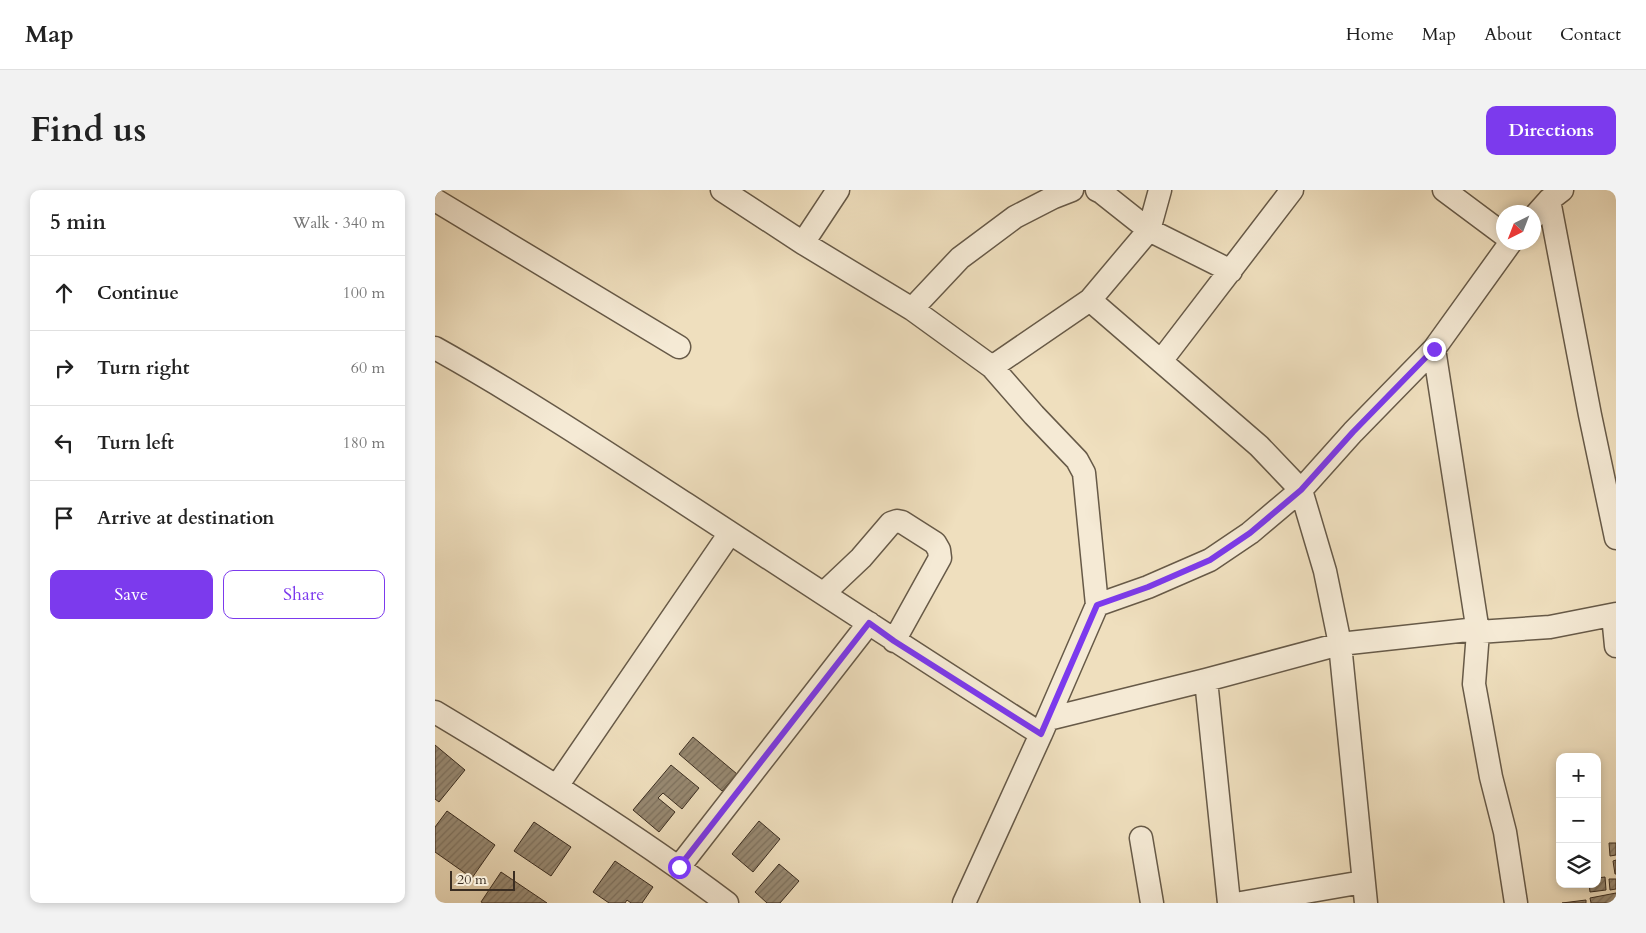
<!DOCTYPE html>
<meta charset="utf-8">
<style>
:root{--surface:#fff;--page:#f2f2f2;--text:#222;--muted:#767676;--line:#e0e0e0;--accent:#7c3aed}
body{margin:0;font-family:Cardo,serif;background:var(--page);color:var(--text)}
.controls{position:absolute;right:15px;bottom:15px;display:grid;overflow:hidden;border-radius:10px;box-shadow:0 2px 8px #0003}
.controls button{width:45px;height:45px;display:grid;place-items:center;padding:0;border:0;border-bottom:1px solid var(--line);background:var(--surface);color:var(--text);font:25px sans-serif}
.compass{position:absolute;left:1061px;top:15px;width:45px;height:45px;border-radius:50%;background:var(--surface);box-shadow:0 2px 8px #0003;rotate:222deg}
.scale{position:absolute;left:15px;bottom:12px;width:65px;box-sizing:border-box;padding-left:5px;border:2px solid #3a2d21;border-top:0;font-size:14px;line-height:18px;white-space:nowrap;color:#3a2d21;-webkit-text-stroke:4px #f5ead5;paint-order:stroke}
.stop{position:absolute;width:15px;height:15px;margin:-11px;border:4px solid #7c3aed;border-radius:50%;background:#fff}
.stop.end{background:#7c3aed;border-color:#fff;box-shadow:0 1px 5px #0008}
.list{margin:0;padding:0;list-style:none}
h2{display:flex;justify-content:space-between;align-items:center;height:65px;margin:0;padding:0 20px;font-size:21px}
h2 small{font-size:16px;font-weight:400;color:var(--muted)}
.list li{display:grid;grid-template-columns:32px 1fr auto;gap:15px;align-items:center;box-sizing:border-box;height:75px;padding:0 20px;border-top:1px solid var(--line)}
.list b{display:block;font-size:19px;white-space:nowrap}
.list em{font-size:16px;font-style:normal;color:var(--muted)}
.actions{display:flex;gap:10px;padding:15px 20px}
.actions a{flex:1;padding:11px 0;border:1px solid var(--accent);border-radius:10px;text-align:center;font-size:18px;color:var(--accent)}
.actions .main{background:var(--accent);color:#fff}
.icon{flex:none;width:28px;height:28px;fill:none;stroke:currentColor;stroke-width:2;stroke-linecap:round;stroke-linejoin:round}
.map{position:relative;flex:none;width:1181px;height:713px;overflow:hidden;border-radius:10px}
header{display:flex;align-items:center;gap:30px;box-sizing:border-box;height:70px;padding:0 25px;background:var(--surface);border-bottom:1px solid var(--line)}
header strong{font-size:24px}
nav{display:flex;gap:28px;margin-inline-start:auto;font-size:18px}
.intro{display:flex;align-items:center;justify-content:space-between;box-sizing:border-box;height:120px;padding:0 30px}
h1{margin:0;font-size:35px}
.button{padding:12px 22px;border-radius:10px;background:var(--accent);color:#fff;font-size:18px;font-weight:700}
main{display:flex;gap:30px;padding:0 30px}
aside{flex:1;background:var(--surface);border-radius:10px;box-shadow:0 2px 8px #0003}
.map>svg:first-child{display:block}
</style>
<header>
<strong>Map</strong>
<nav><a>Home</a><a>Map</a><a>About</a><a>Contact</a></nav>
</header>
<div class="intro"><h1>Find us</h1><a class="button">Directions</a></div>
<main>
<aside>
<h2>5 min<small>Walk · 340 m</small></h2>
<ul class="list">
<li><svg class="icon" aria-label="ahead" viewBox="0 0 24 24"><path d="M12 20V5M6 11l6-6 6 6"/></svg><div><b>Continue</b></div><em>100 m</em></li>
<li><svg class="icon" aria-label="right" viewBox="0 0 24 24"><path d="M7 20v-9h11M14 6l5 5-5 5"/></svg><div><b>Turn right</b></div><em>60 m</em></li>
<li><svg class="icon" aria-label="left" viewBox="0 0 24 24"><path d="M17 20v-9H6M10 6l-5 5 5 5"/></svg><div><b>Turn left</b></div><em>180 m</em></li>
<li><svg class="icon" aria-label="arrive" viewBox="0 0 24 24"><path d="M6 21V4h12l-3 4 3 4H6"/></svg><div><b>Arrive at destination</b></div></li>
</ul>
<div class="actions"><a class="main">Save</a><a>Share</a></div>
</aside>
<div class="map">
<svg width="1181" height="713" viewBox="0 0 1181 713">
<defs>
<pattern id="building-hatch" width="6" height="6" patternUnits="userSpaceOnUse" patternTransform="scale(1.25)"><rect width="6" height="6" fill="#988a73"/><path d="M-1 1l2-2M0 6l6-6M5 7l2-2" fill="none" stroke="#7d715e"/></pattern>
</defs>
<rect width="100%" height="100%" fill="#efdfbe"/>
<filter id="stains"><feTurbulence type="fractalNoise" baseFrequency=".004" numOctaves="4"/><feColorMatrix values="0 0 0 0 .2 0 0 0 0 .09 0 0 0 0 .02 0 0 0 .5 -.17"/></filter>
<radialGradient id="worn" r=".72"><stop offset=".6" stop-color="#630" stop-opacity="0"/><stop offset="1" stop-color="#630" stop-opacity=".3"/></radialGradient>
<path fill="url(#building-hatch)" stroke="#3a2d21" d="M 258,547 L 302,584 L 287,601 L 244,564 Z
M 0,555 L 30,580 L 4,612 L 0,609 Z
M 236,575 L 264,598 L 247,619 L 228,603 L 223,608 L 240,622 L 224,642 L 198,620 Z
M 12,621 L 60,655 L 37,688 L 0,662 L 0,637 Z
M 324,631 L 345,649 L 318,682 L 297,664 Z
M 99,632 L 136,657 L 116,686 L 79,661 Z
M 1174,653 L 1181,653 L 1181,665 L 1175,666 Z
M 1181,670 L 1181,684 L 1180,684 L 1178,671 Z
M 180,671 L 218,697 L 207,713 L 196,713 L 192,710 L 190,713 L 174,713 L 158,702 Z
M 344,674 L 364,691 L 345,713 L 332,713 L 320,702 Z
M 66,682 L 112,713 L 48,713 L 46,712 Z
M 1170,687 L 1171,700 L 1155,702 L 1154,694 L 1162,694 L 1162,688 Z
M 1174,689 L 1181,689 L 1181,699 L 1175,700 Z
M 1181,703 L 1181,713 L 1156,713 L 1155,708 Z
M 1151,710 L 1151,713 L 1127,713 Z"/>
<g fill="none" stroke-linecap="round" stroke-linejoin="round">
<defs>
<path id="street" d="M 287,0 L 368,53 L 477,119 L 557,177 L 599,225 L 642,270 L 649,283 L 662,415 L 606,544
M 662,0 L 666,2 L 714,40 L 796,81
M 1009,0 L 1068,44
M 0,10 L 244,157
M 1114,10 L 1155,225 L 1181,348
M 1098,28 L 1114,10 L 1127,0
M 368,53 L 403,0
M 655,110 L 824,256 L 866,300 L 815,343 L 775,370 L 713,397 L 662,415
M 477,119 L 525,68 L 580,27 L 619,7 L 637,0
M 0,158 C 86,206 168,260 251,314 C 369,391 487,469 606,544 L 529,713
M 999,159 L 1043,442 L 1039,494 L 1056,587 L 1070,642 L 1081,713
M 726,171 L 857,0
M 557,177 L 655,110 L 714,40 L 725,0
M 389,403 L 426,368 L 456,333 L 462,331 L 467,332 L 500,353 L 504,360 L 505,368 L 459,451
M 1178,425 L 1181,456
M 771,490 L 794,713
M 0,522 C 100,582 199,643 292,713
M 613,529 L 771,490 L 905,454 L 1033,440 L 1043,442 L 1115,437 L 1181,424
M 122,596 L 295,343
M 706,648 L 717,713
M 244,677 L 434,433
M 806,713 L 928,692
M 931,713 L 905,454 L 890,381 L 866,300 L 918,242 L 999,159 L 1076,52"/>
</defs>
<use href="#street" stroke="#675a48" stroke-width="25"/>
<use href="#street" stroke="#f5ead5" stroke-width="22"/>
</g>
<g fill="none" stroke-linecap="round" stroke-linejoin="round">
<path stroke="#7c3aed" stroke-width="6" d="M 244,677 L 434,433 L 459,451 L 606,544 L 662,415 L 713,397 L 775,370 L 815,343 L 866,300 L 918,242 L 999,159"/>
</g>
<rect width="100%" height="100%" filter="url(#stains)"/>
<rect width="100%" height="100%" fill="url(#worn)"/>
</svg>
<div class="controls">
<button>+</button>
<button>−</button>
<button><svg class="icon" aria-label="layers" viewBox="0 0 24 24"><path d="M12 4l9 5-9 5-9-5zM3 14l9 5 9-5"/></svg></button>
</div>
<svg class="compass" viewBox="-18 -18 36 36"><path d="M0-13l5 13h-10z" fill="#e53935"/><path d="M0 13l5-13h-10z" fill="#767676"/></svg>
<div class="scale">20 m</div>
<div class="stop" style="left:244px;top:677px"></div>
<div class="stop end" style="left:999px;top:159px"></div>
</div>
</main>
